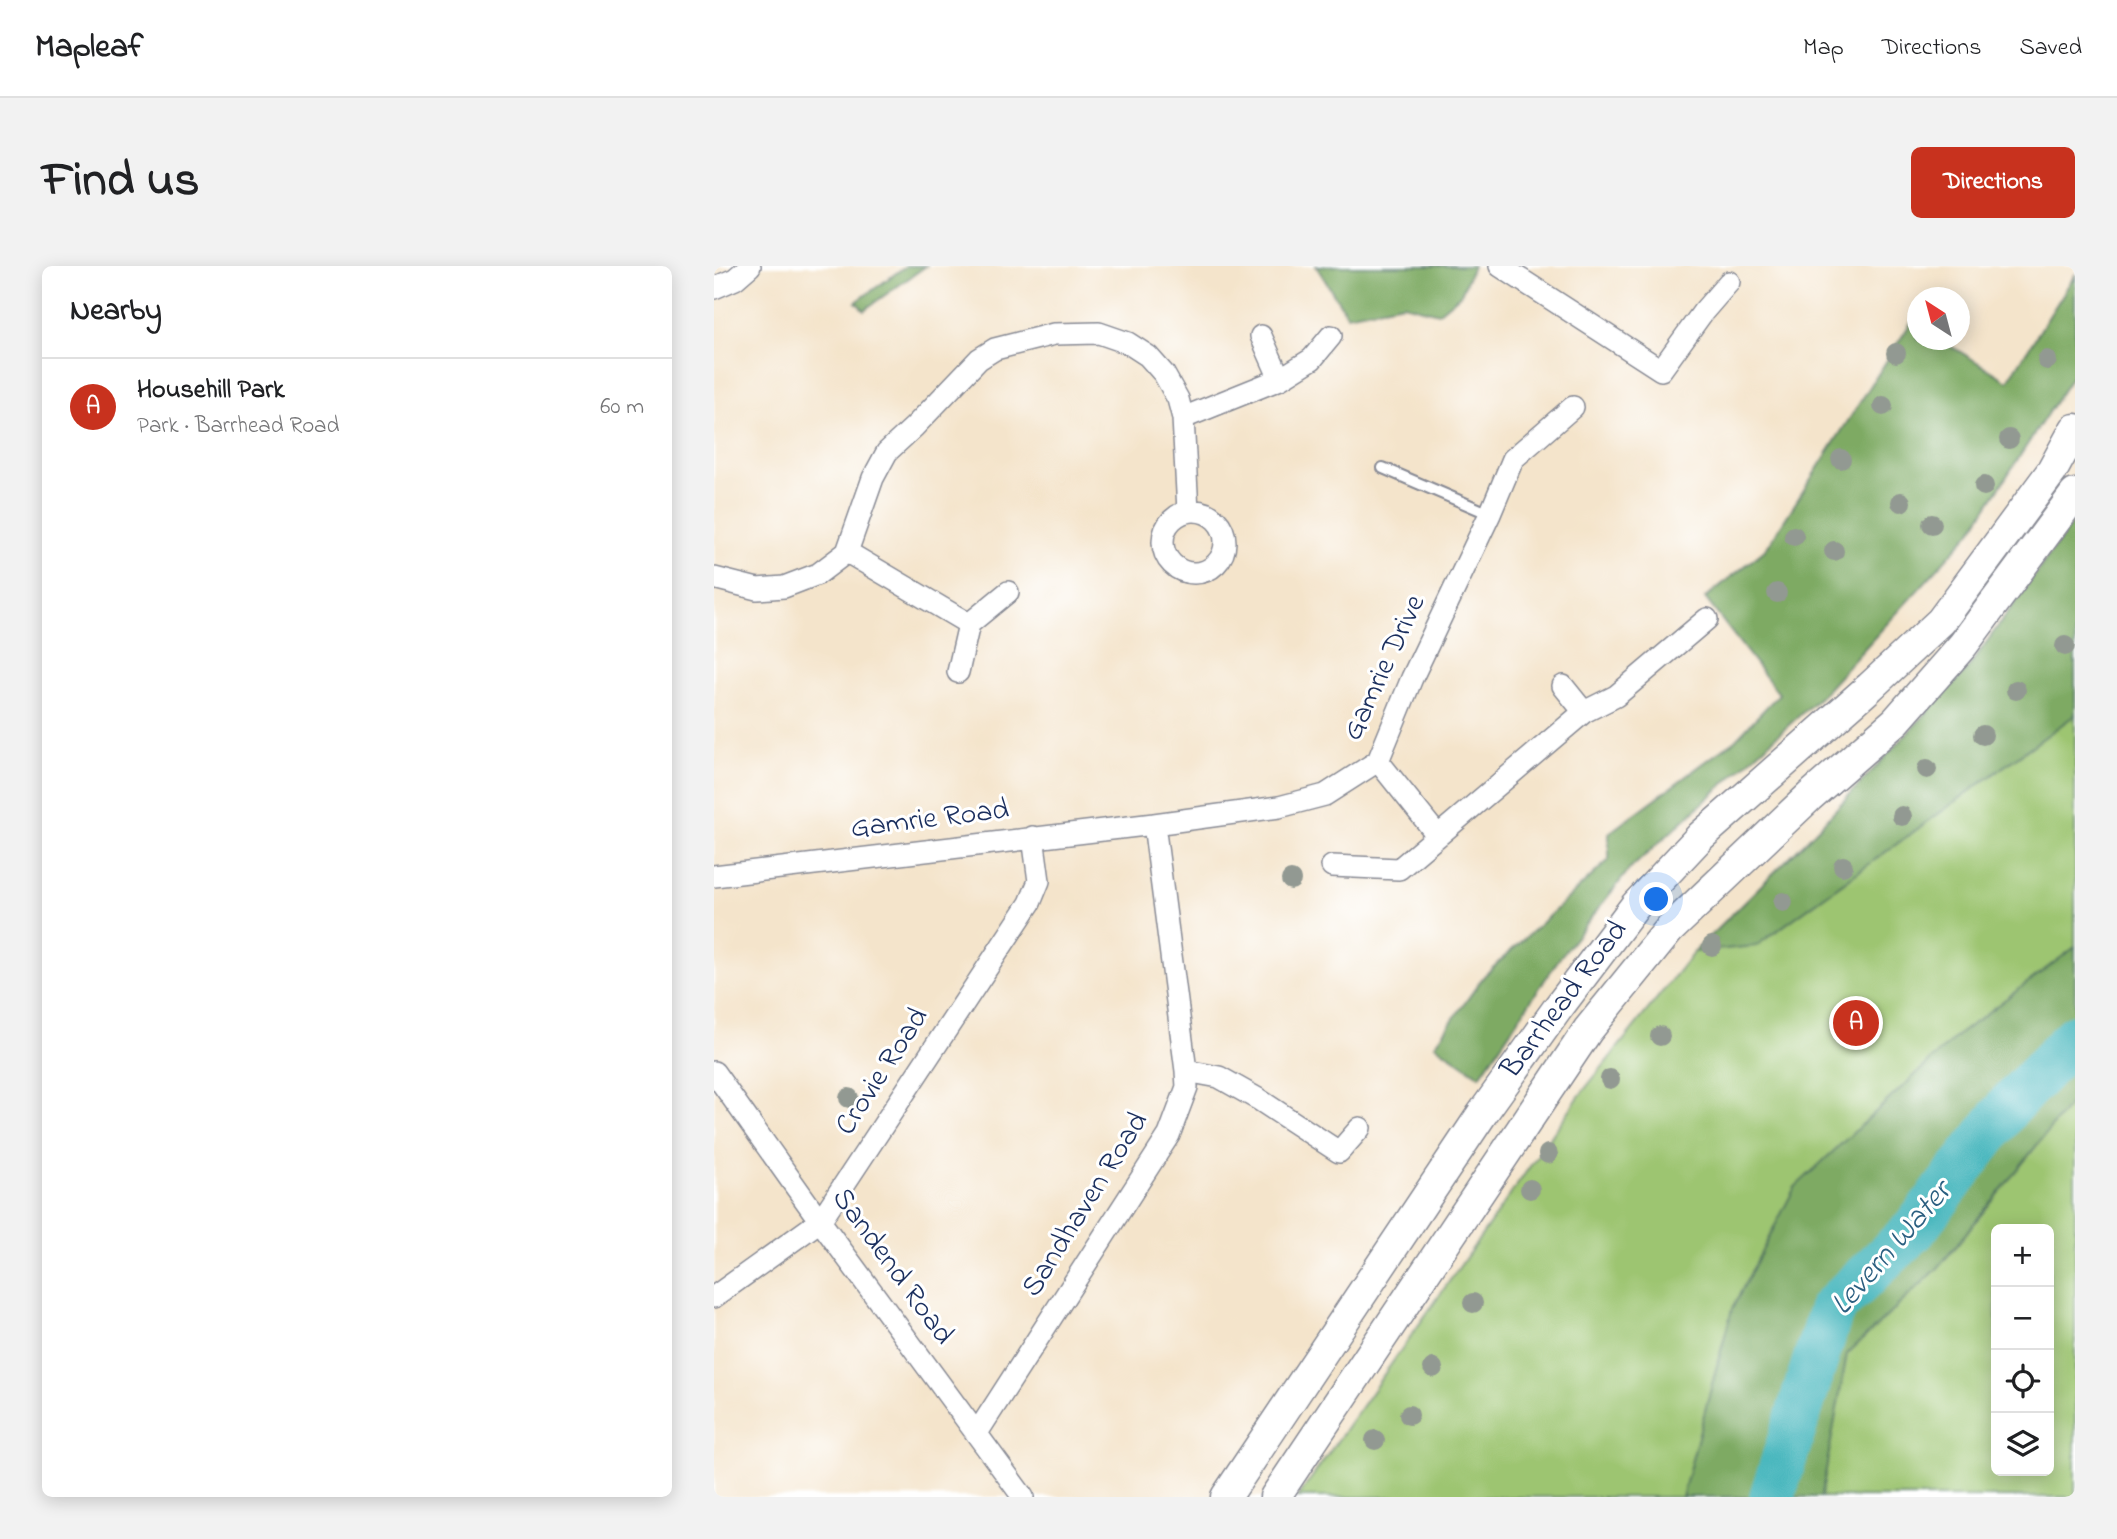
<!DOCTYPE html>
<meta charset="utf-8">
<style>
:root{--surface:#fff;--page:#f2f2f2;--text:#202124;--muted:#757577;--line:#e0e0e0;--accent:#c8321e}
body{margin:0;font-family:"Indie Flower",sans-serif;background:var(--page);color:var(--text)}
.controls{position:absolute;right:21px;bottom:21px;display:grid;overflow:hidden;border-radius:10px;box-shadow:0 4px 18px #0003}
.controls button{width:63px;height:63px;display:grid;place-items:center;padding:0;border:0;border-bottom:2px solid var(--line);background:var(--surface);color:var(--text);font:35px sans-serif}
.compass{position:absolute;left:1193px;top:21px;width:63px;height:63px;border-radius:50%;background:var(--surface);box-shadow:0 4px 18px #0003;rotate:324deg}
.you{position:absolute;left:943px;top:634px;width:24px;height:24px;margin:-18px;border:5px solid #fff;border-radius:50%;background:#1a73e8;box-shadow:0 0 0 10px #1a73e833}
.badge{display:grid;place-items:center;width:46px;height:46px;border-radius:50%;background:var(--accent);color:#fff;font-size:23px;font-weight:700}
.pin{position:absolute;translate:-50% -50%;border:4px solid #fff;box-shadow:0 2px 7px #0006}
.list{margin:0;padding:0;list-style:none}
h2{display:flex;justify-content:space-between;align-items:center;height:91px;margin:0;padding:0 28px;font-size:30px}
h2 small{font-size:23px;font-weight:400;color:var(--muted)}
.list li{display:grid;grid-template-columns:46px 1fr auto;gap:21px;align-items:center;box-sizing:border-box;height:98px;padding:0 28px;border-top:2px solid var(--line)}
.list b{display:block;font-size:26px;white-space:nowrap}
.list p{margin:0;font-size:23px;white-space:nowrap;color:var(--muted)}
.list em{font-size:23px;font-style:normal;color:var(--muted)}
.icon{flex:none;width:38px;height:38px;fill:none;stroke:currentColor;stroke-width:2;stroke-linecap:round;stroke-linejoin:round}
.map{position:relative;flex:none;width:1361px;height:1231px;overflow:hidden;border-radius:10px}
header{display:flex;align-items:center;gap:42px;box-sizing:border-box;height:98px;padding:0 35px;background:var(--surface);border-bottom:2px solid var(--line)}
header strong{font-size:33px}
nav{display:flex;gap:38px;margin-inline-start:auto;font-size:24px}
.intro{display:flex;align-items:center;justify-content:space-between;box-sizing:border-box;height:168px;padding:0 42px}
h1{margin:0;font-size:49px}
.button{padding:18px 32px;border-radius:10px;background:var(--accent);color:#fff;font-size:24px;font-weight:700}
main{display:flex;gap:42px;padding:0 42px}
aside{flex:1;background:var(--surface);border-radius:10px;box-shadow:0 4px 18px #0003}
.map>svg:first-child{display:block}
</style>
<header>
<strong>Mapleaf</strong>
<nav><a>Map</a><a>Directions</a><a>Saved</a></nav>
</header>
<div class="intro"><h1>Find us</h1><a class="button">Directions</a></div>
<main>
<aside>
<h2>Nearby<small></small></h2>
<ul class="list">
<li><span class="badge">A</span><div><b>Househill Park</b><p>Park · Barrhead Road</p></div><em>60 m</em></li>
</ul>
</aside>
<div class="map">
<svg width="1361" height="1231" viewBox="0 0 1361 1231">
<rect width="100%" height="100%" fill="#fff"/>
<filter id="ink" filterUnits="userSpaceOnUse"><feTurbulence type="fractalNoise" baseFrequency=".0143" numOctaves="2"/><feDisplacementMap in="SourceGraphic" scale="14" xChannelSelector="R" yChannelSelector="G"/><feConvolveMatrix kernelMatrix="1 2 1 2 8 2 1 2 1" color-interpolation-filters="sRGB"/></filter>
<filter id="wash" filterUnits="userSpaceOnUse"><feTurbulence type="fractalNoise" baseFrequency=".00686" numOctaves="4" result="noise"/><feDisplacementMap in="SourceGraphic" scale="28" xChannelSelector="R" yChannelSelector="G"/><feGaussianBlur stdDeviation="1.57" result="paint"/><feColorMatrix in="noise" values="0 0 0 0 0 0 0 0 0 0 0 0 0 0 0 0 0 1.4 0 .05"/><feComposite in="paint" operator="in"/></filter>
<g filter="url(#wash)">
<rect width="100%" height="100%" fill="#f4e4cb"/>
<path fill="#9dc571" stroke="#5c7a68" stroke-width="2" fill-rule="evenodd" d="M 1361,253 L 1361,1231 L 584,1231 L 866,829 L 980,686 L 1093,574 L 1251,406 ZM 1282,963 L 1335,963 L 1335,1205 L 1282,1205 Z"/>
<path fill="#7eaa63" stroke="#4c6c60" stroke-width="2" d="M 192,0 L 212,0 L 150,44 L 142,36 Z
M 602,0 L 759,0 L 747,28 L 724,47 L 689,38 L 633,49 Z
M 1361,9 L 1361,105 L 1256,267 L 1108,429 L 915,604 L 847,690 L 766,810 L 721,779 L 770,710 L 895,594 L 895,567 L 1021,474 L 1065,428 L 991,332 L 1052,283 L 1198,55 L 1203,58 L 1204,74 L 1227,74 L 1294,115 Z
M 1361,253 L 1361,449 L 1042,680 L 980,686 L 1093,574 L 1251,406 Z
M 1361,681 L 1361,832 L 1224,1002 L 1133,1088 L 1107,1231 L 968,1231 L 1018,1043 L 1081,921 L 1245,768 Z"/>
<g fill="none" stroke-linecap="round" stroke-linejoin="round">
<path stroke="#48b7be" stroke-width="46" d="M 1058,1231 L 1118,1042 L 1200,964 L 1295,840 L 1361,771"/>
</g>
</g>
<g filter="url(#ink)">
<g fill="none" stroke-linecap="round" stroke-linejoin="round">
<defs>
<path id="lane" d="M 669,202 L 776,248"/>
<path id="street" d="M 786,0 L 947,104 L 989,46 L 1015,16
M 0,22 L 21,13 L 36,0
M 547,70 L 566,113
M 469,152 L 566,113 L 598,93 L 617,70
M449 276a31 31 0 1 1 62 0a31 31 0 1 1-62 0Z
M 133,286 L 255,358
M 0,312 L 43,323 L 70,321 L 104,308 L 133,286 L 159,212 L 173,186 L 200,161 L 265,93 L 281,83 L 340,68 L 385,67 L 414,77 L 434,90 L 450,108 L 464,133 L 469,152 L 474,245
M 244,406 L 255,358 L 294,326
M 849,420 L 870,446
M 664,495 L 724,570
M 618,600 L 685,603 L 870,446 L 902,430 L 993,353
M 0,610 L 440,558 L 565,541 L 611,529 L 664,495 L 698,412 L 776,248 L 799,193 L 859,141
M 472,805 L 505,811 L 544,833 L 625,886 L 646,862
M 0,806 L 106,955 L 309,1231
M 0,1031 L 106,955 L 316,637 L 325,615 L 319,571
M 263,1167 L 455,869 L 473,821 L 472,805 L 440,558"/>
<path id="secondary" d="M 512,1231 L 768,848 L 844,742 L 922,639 L 987,570 L 1156,421 L 1227,355 L 1338,205 L 1361,163
M 561,1231 L 874,764 L 955,664 L 1095,531 L 1182,455 L 1249,379 L 1361,228"/>
</defs>
<use href="#lane" stroke="#888a94" stroke-width="14"/>
<use href="#street" stroke="#888a94" stroke-width="24"/>
<use href="#secondary" stroke="#888a94" stroke-width="33"/>
<use href="#lane" stroke="#fff" stroke-width="10"/>
<use href="#street" stroke="#fff" stroke-width="21"/>
<use href="#secondary" stroke="#fff" stroke-width="30"/>
</g>
<g fill="#929992">
<circle cx="1182" cy="87" r="10"/>
<circle cx="1333" cy="94" r="10"/>
<circle cx="1169" cy="140" r="10"/>
<circle cx="1295" cy="173" r="10"/>
<circle cx="1127" cy="193" r="10"/>
<circle cx="1270" cy="220" r="10"/>
<circle cx="1187" cy="236" r="10"/>
<circle cx="1218" cy="258" r="10"/>
<circle cx="1080" cy="270" r="10"/>
<circle cx="1120" cy="285" r="10"/>
<circle cx="1063" cy="327" r="10"/>
<circle cx="1351" cy="380" r="10"/>
<circle cx="1302" cy="424" r="10"/>
<circle cx="1269" cy="469" r="10"/>
<circle cx="1213" cy="503" r="10"/>
<circle cx="1188" cy="550" r="10"/>
<circle cx="1129" cy="600" r="10"/>
<circle cx="577" cy="614" r="10"/>
<circle cx="1069" cy="636" r="10"/>
<circle cx="998" cy="680" r="10"/>
<circle cx="946" cy="770" r="10"/>
<circle cx="896" cy="813" r="10"/>
<circle cx="135" cy="832" r="10"/>
<circle cx="834" cy="888" r="10"/>
<circle cx="816" cy="923" r="10"/>
<circle cx="759" cy="1037" r="10"/>
<circle cx="719" cy="1102" r="10"/>
<circle cx="695" cy="1149" r="10"/>
<circle cx="661" cy="1174" r="10"/>
</g>
</g>
<g text-anchor="middle" dominant-baseline="central" stroke-width="6" stroke-linejoin="round" paint-order="stroke">
<g font-size="30" fill="#1b2f5e" stroke="#fff">
<text transform="translate(671 402) rotate(-65)">Gamrie Drive</text>
<text transform="translate(216 554) rotate(-7)">Gamrie Road</text>
<text transform="translate(851 734) rotate(-53)">Barrhead Road</text>
<text transform="translate(169 806) rotate(-57)">Crovie Road</text>
<text transform="translate(372 939) rotate(-58)">Sandhaven Road</text>
<text transform="translate(178 1001) rotate(54)">Sandend Road</text>
</g>
<g font-size="32" font-style="italic" fill="#2b5f80" stroke="#fff">
<text transform="translate(1178 983) rotate(-49)">Levern Water</text>
</g>
</g>
</svg>
<div class="controls">
<button>+</button>
<button>−</button>
<button><svg class="icon" aria-label="locate" viewBox="0 0 24 24"><circle cx="12" cy="12" r="6"/><path d="M12 2v4M12 18v4M2 12h4M18 12h4"/></svg></button>
<button><svg class="icon" aria-label="layers" viewBox="0 0 24 24"><path d="M12 4l9 5-9 5-9-5zM3 14l9 5 9-5"/></svg></button>
</div>
<svg class="compass" viewBox="-18 -18 36 36"><path d="M0-13l5 13h-10z" fill="#e53935"/><path d="M0 13l5-13h-10z" fill="#757577"/></svg>
<div class="you"></div>
<div class="pin badge" style="left:1142px;top:757px">A</div>
</div>
</main>
